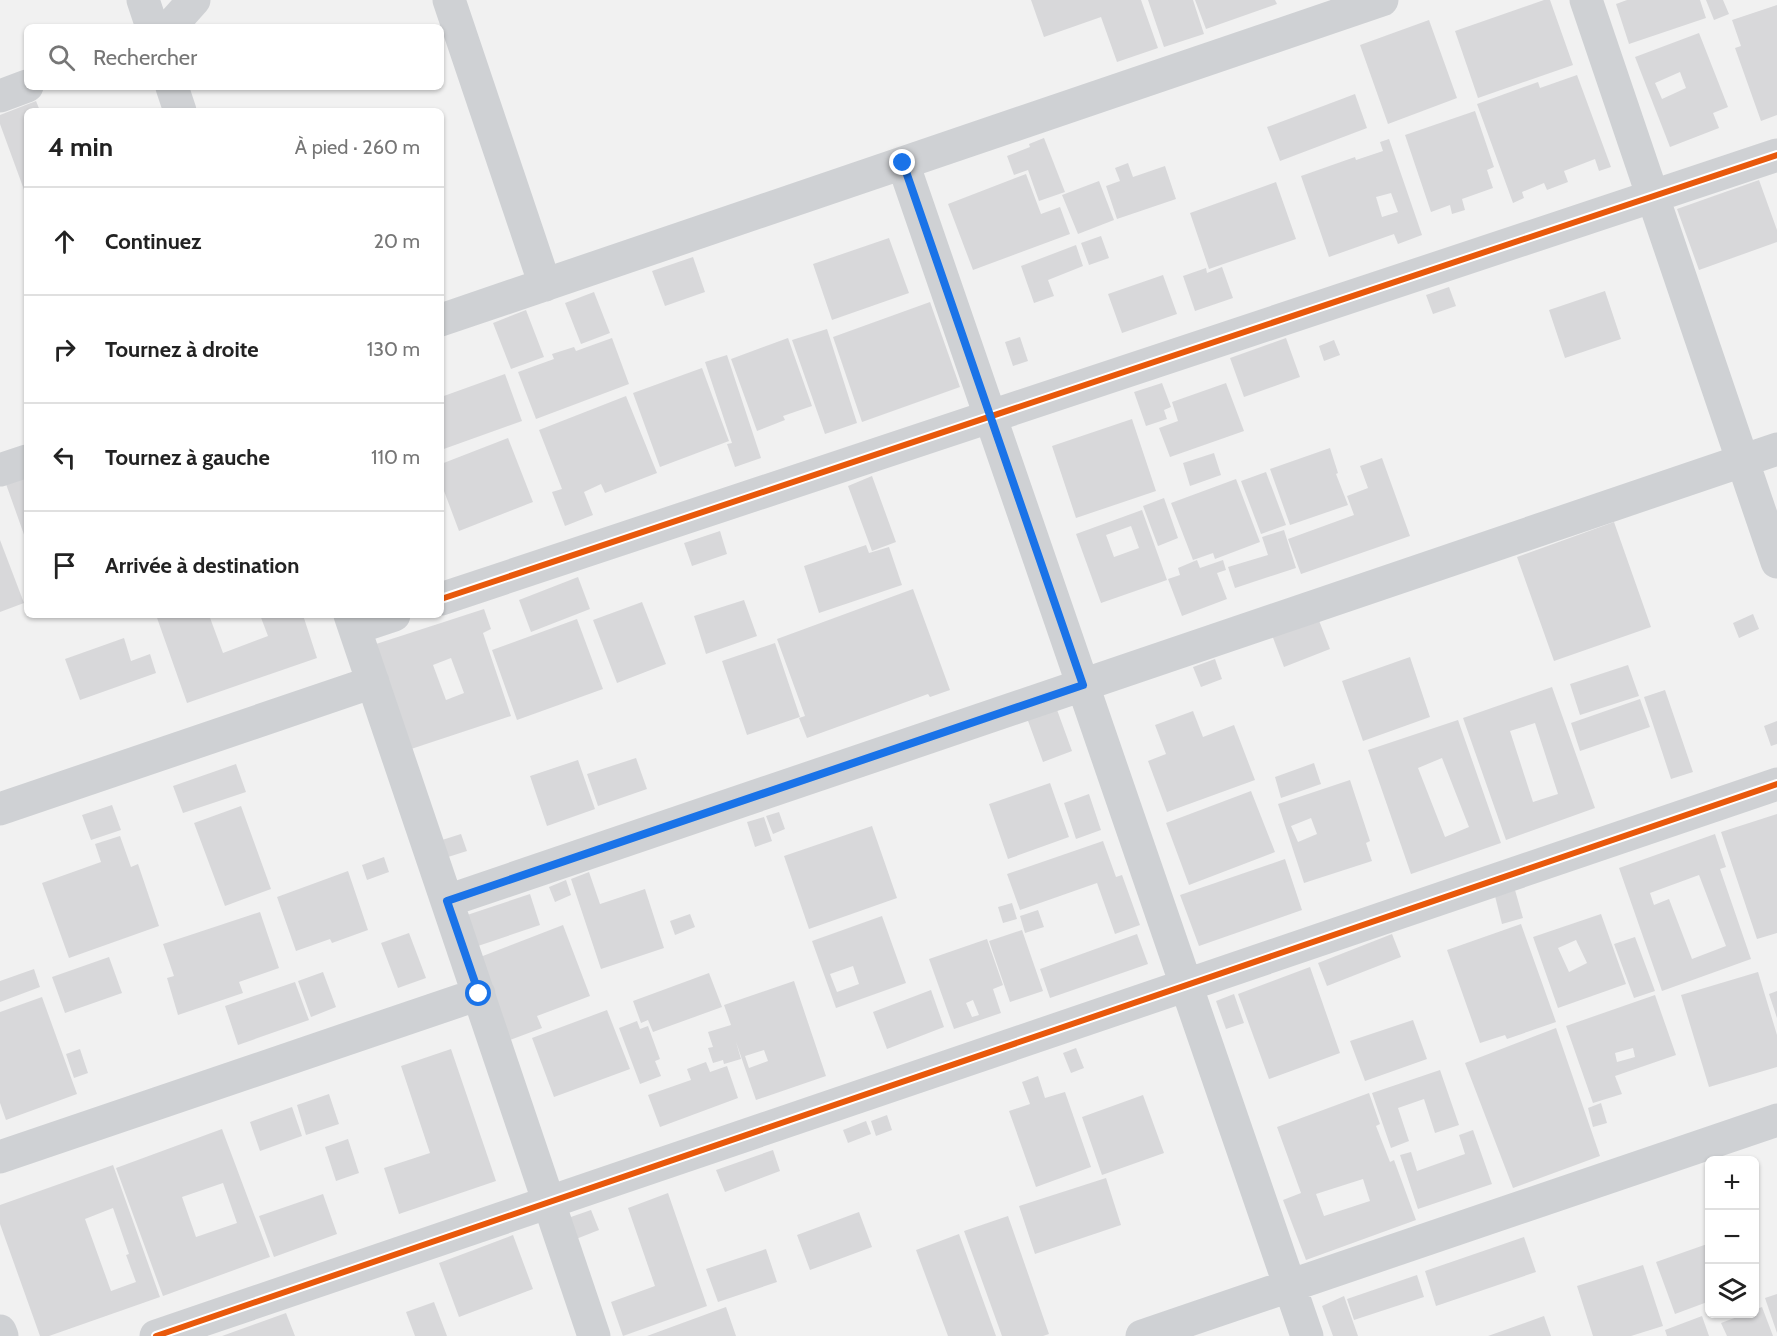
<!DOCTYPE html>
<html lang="fr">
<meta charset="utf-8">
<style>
:root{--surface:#fff;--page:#f6f6f6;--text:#222;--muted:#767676;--line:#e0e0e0}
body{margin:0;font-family:Cabin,sans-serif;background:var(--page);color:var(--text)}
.controls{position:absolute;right:18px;bottom:18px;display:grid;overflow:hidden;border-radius:9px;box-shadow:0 2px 4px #0004}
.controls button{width:54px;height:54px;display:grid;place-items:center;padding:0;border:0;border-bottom:2px solid var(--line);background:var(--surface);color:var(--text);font:30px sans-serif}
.stop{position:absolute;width:18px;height:18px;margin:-14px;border:4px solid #1a73e8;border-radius:50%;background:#fff}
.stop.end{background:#1a73e8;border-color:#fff;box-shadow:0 2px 6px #0008}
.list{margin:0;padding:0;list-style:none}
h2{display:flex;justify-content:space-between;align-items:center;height:78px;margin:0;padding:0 24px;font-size:26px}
h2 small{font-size:20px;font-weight:400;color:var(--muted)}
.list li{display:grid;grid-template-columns:39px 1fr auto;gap:18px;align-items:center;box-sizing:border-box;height:108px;padding:0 24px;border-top:2px solid var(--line)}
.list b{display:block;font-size:22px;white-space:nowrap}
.list em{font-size:20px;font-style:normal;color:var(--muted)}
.icon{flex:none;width:33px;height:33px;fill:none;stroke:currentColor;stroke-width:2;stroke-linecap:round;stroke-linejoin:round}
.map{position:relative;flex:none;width:1777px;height:1336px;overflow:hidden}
.search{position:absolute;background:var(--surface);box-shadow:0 2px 4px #0004;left:24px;top:24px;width:420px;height:66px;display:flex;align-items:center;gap:15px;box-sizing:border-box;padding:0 21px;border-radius:9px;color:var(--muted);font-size:22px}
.panel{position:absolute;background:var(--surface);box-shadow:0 2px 4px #0004;left:24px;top:108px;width:420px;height:510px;border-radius:9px}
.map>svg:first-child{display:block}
</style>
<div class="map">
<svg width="1777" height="1336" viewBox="0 0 1777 1336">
<rect width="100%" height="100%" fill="#f1f1f1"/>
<path fill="#d8d8da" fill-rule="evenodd" d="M 1031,0 L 1141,0 L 1158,48 L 1117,62 L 1101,17 L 1044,37 Z
M 1148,0 L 1193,0 L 1204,34 L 1164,47 Z
M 1195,0 L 1275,0 L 1277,4 L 1206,29 Z
M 1544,0 L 1550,0 L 1573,65 L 1478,98 L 1455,31 Z
M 1627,0 L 1700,0 L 1706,18 L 1629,44 L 1616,4 Z
M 1706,0 L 1723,0 L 1729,14 L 1714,20 Z
M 1777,5 L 1777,115 L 1761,121 L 1735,48 L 1741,46 L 1732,20 Z
M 1429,20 L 1457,98 L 1388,124 L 1360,45 Z
M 1699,33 L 1728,107 L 1713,113 L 1719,128 L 1670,147 L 1635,57 ZM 1680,72 L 1686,88 L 1662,99 L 1655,83 Z
M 1577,75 L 1611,167 L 1599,171 L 1595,159 L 1564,171 L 1568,182 L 1547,190 L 1544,183 L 1522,192 L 1524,198 L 1513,203 L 1477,104 L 1538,82 L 1540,88 Z
M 1355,94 L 1367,128 L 1280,161 L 1267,127 Z
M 36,101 L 40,111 L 27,111 L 27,198 L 0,124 L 0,115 Z
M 1475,111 L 1494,167 L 1487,170 L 1493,188 L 1462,199 L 1465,210 L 1452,214 L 1450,205 L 1431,212 L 1405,135 Z
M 1044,138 L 1065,192 L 1039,201 L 1028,170 L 1014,175 L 1007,156 L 1030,147 L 1029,144 Z
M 1389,139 L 1422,235 L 1398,244 L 1394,234 L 1329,257 L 1301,176 L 1355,157 L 1356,160 L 1383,151 L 1380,142 ZM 1391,193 L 1398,212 L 1382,217 L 1376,197 Z
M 1128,163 L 1133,177 L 1165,166 L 1176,199 L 1117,219 L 1106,186 L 1120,181 L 1115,168 Z
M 1026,174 L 1041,214 L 1060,207 L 1070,234 L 973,270 L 948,204 Z
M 1759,180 L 1777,230 L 1777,242 L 1699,270 L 1677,209 Z
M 1099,181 L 1114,220 L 1078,234 L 1062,195 Z
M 1276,182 L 1296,239 L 1209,269 L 1190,213 Z
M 1101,236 L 1109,258 L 1089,265 L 1081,243 Z
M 889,238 L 909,293 L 832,320 L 813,264 Z
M 1076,245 L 1083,266 L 1048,280 L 1054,296 L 1034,303 L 1021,266 Z
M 693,257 L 705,292 L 665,306 L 652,271 Z
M 1222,267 L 1233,298 L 1195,311 L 1183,276 L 1206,268 L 1207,273 Z
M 1163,275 L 1177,314 L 1122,333 L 1108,294 Z
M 1449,287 L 1456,306 L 1433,314 L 1426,295 Z
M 1605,291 L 1621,339 L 1565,358 L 1549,310 Z
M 594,292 L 610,333 L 581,344 L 565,303 Z
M 930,302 L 960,387 L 862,422 L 833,337 Z
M 526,310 L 544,357 L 511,369 L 493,323 Z
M 827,329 L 857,423 L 825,434 L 792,340 Z
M 1020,337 L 1028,361 L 1013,366 L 1005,342 Z
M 612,338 L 629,384 L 536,419 L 518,372 L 554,359 L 552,354 L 574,347 L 576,351 Z
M 788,338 L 812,406 L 783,416 L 785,420 L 757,431 L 731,359 Z
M 1286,338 L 1300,377 L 1244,397 L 1230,358 Z
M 1334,340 L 1340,355 L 1324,361 L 1319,346 Z
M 727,355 L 761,458 L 735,467 L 727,444 L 732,443 L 705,362 Z
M 702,368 L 729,441 L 660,467 L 633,393 Z
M 505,374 L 522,421 L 441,450 L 441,397 Z
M 1162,383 L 1171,407 L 1164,410 L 1167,419 L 1146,426 L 1134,392 Z
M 1226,383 L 1244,431 L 1170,457 L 1159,428 L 1178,421 L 1172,402 Z
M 626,396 L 657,473 L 605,493 L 601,484 L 584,492 L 593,515 L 565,526 L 552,492 L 562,489 L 539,430 Z
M 1132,419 L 1156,491 L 1076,518 L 1052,446 Z
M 508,438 L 533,502 L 459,531 L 441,483 L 441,464 Z
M 1330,448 L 1338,473 L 1336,474 L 1348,505 L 1290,525 L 1270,469 Z
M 1214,453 L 1221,475 L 1190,486 L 1183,463 Z
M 1382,458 L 1410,536 L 1301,574 L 1288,539 L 1354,515 L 1347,496 L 1368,488 L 1360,466 Z
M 1266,472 L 1286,525 L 1261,534 L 1241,481 Z
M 872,476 L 896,542 L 872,551 L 848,486 Z
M 27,477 L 27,543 L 6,484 Z
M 1236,479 L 1260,542 L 1215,559 L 1213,553 L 1193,560 L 1171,503 Z
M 1164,498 L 1178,538 L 1158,546 L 1143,506 Z
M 1142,510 L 1167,580 L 1101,603 L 1076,534 ZM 1131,526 L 1139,548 L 1114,557 L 1106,535 Z
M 1614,522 L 1651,627 L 1554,661 L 1517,557 Z
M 1284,530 L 1296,568 L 1235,588 L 1228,567 L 1268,555 L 1262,537 Z
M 720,531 L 727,554 L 692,566 L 684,543 Z
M 0,540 L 24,603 L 0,612 Z
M 866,545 L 869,553 L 889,547 L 902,585 L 819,613 L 804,566 Z
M 1197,560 L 1200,568 L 1223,560 L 1226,570 L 1217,573 L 1227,599 L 1182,616 L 1168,579 L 1180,575 L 1178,568 Z
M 578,577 L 590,609 L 531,632 L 519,600 Z
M 913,589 L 950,690 L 930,697 L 928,694 L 807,738 L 799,718 L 805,716 L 777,639 Z
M 744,600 L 757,636 L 706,654 L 694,616 Z
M 642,602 L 666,664 L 617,683 L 593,620 Z
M 484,609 L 491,629 L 483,633 L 511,716 L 408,750 L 373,645 ZM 451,658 L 464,693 L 446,700 L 433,665 Z
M 1753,614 L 1759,629 L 1739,638 L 1733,623 Z
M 156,615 L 209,615 L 223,653 L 268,636 L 260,615 L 303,615 L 317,658 L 187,703 Z
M 1318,618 L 1330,649 L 1284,667 L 1272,635 Z
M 577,619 L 603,689 L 517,720 L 492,650 Z
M 124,638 L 131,661 L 150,654 L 156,673 L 80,700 L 65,659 Z
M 775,643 L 800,717 L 747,735 L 722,661 Z
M 1410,657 L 1430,717 L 1363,741 L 1342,681 Z
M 1215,659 L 1222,679 L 1201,687 L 1193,667 Z
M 1628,665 L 1639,696 L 1580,715 L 1570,684 Z
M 1552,687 L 1595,808 L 1506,840 L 1463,718 ZM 1535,723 L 1558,794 L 1533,802 L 1510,731 Z
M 1665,690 L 1693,772 L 1671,779 L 1644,697 Z
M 1640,699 L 1650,727 L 1580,751 L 1571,723 Z
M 1056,707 L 1072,751 L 1043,762 L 1027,718 Z
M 1193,711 L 1203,737 L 1234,725 L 1255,780 L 1167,812 L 1148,761 L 1166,754 L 1155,725 Z
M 1458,720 L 1501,843 L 1411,874 L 1368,750 ZM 1442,758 L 1469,827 L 1445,837 L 1418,768 Z
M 1777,721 L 1777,744 L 1771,746 L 1764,726 Z
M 636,758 L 647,789 L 598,806 L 587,774 Z
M 578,760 L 595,809 L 547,826 L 530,776 Z
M 1314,763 L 1321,784 L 1281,798 L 1275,777 Z
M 236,764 L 246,792 L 183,813 L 173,786 Z
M 1350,780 L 1370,841 L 1366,843 L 1372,861 L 1304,883 L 1278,804 ZM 1311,818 L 1317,834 L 1298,842 L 1291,826 Z
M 1050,783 L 1069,837 L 1008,859 L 989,804 Z
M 1251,791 L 1275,852 L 1189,885 L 1166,823 Z
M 1089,794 L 1101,830 L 1076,839 L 1064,803 Z
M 112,805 L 121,830 L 91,840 L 82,815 Z
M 241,806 L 271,889 L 225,906 L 194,823 Z
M 779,812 L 785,829 L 773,834 L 766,816 Z
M 1777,814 L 1777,933 L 1757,939 L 1721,832 Z
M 764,817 L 772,841 L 755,847 L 747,822 Z
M 872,826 L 897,898 L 809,929 L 784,856 Z
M 461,834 L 467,851 L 448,857 L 442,840 Z
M 1715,834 L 1726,867 L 1720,869 L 1751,959 L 1662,991 L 1619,868 ZM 1699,875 L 1726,946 L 1692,959 L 1669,899 L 1654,905 L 1650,893 Z
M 120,836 L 131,867 L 138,864 L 159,926 L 69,958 L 42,883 L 101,862 L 95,844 Z
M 1103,841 L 1116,877 L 1122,875 L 1140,925 L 1115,934 L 1097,883 L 1020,910 L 1007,874 Z
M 384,857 L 389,872 L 367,880 L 362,865 Z
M 1285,859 L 1302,910 L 1199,946 L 1180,895 Z
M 348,871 L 368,930 L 332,943 L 330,939 L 296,951 L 277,897 Z
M 589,872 L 600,904 L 645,889 L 664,948 L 601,969 L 571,879 Z
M 566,880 L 571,895 L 555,902 L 549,887 Z
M 1515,890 L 1523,918 L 1502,924 L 1495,896 Z
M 530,894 L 540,925 L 475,947 L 464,916 Z
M 1012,903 L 1017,919 L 1003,923 L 998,907 Z
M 1038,910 L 1044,927 L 1025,933 L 1020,916 Z
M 260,912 L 279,968 L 239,982 L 243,993 L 178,1015 L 167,978 L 174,976 L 163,944 Z
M 690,914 L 695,927 L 675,935 L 670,921 Z
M 1601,914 L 1626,984 L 1558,1008 L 1533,937 ZM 1576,940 L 1587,963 L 1569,972 L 1558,948 Z
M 882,916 L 906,983 L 836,1008 L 812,941 ZM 853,966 L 859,984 L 837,992 L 830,974 Z
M 1521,924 L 1556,1022 L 1507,1039 L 1505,1035 L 1480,1043 L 1447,950 Z
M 563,925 L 590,996 L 537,1016 L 542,1028 L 507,1041 L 475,959 Z
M 1022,930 L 1043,991 L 1010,1002 L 989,941 Z
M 409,933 L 426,978 L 398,988 L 381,943 Z
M 1137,934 L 1148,964 L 1050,998 L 1040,969 Z
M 1392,934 L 1401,957 L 1327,986 L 1318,963 Z
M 1635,937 L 1655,991 L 1634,998 L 1614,944 Z
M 987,939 L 1003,985 L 993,989 L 1001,1013 L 954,1029 L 929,959 ZM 973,1000 L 979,1015 L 972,1017 L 966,1003 Z
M 109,957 L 122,993 L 65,1013 L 52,977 Z
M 1310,967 L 1340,1053 L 1269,1079 L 1238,994 Z
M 34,969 L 40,987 L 0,1002 L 0,981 Z
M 323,972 L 336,1007 L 311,1017 L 298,981 Z
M 1758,972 L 1777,1035 L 1777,1067 L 1709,1087 L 1681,995 Z
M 709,973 L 722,1007 L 653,1032 L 648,1020 L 641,1023 L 633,1001 Z
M 794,981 L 826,1076 L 756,1100 L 736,1042 L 741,1059 L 724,1064 L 723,1060 L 713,1063 L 708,1048 L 713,1047 L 708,1032 L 731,1025 L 724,1005 ZM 764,1050 L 768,1061 L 749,1068 L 745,1056 Z
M 295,982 L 309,1020 L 238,1045 L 225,1006 Z
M 931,990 L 944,1027 L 887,1049 L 873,1012 Z
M 1777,991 L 1777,1018 L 1769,994 Z
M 1234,994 L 1244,1023 L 1226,1029 L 1216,1001 Z
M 1655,995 L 1676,1055 L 1615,1076 L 1622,1094 L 1593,1103 L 1566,1026 ZM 1633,1048 L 1635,1057 L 1617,1062 L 1615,1053 Z
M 42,997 L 77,1094 L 6,1120 L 0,1103 L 0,1012 Z
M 607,1010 L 630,1069 L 554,1097 L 532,1038 Z
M 1413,1020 L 1427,1059 L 1365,1081 L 1350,1041 Z
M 637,1021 L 640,1029 L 648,1026 L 660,1059 L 655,1061 L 661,1076 L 640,1084 L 619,1028 Z
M 1556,1028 L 1600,1156 L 1513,1188 L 1465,1063 Z
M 1076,1048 L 1084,1068 L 1071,1073 L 1063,1053 Z
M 80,1049 L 88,1073 L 74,1078 L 66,1054 Z
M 451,1049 L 496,1181 L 399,1214 L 384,1168 L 430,1153 L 401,1066 Z
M 706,1062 L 710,1072 L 727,1066 L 738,1098 L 660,1127 L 648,1095 L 691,1080 L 687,1069 Z
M 1440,1070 L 1459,1125 L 1435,1133 L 1424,1099 L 1398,1108 L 1409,1141 L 1391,1148 L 1372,1093 Z
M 1038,1076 L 1045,1098 L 1065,1092 L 1091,1167 L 1036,1187 L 1009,1111 L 1030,1104 L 1022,1082 Z
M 1369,1093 L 1380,1124 L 1376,1126 L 1390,1162 L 1394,1160 L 1416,1220 L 1306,1260 L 1283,1200 L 1301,1193 L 1277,1127 ZM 1363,1179 L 1370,1201 L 1324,1216 L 1316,1194 Z
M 329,1094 L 339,1124 L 306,1135 L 297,1105 Z
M 1143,1095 L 1164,1153 L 1102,1175 L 1082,1117 Z
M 1601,1103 L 1607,1123 L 1593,1127 L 1588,1108 Z
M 292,1107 L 302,1136 L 260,1151 L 250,1122 Z
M 887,1115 L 892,1130 L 876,1136 L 871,1121 Z
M 866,1121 L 871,1134 L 848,1143 L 843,1130 Z
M 222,1129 L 270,1257 L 163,1296 L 116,1168 ZM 223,1183 L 237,1223 L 196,1237 L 182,1197 Z
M 1473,1130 L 1492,1184 L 1418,1209 L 1400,1155 L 1411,1152 L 1417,1171 L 1465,1154 L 1459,1135 Z
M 348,1139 L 359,1173 L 336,1181 L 325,1147 Z
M 773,1150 L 780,1171 L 725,1192 L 716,1170 Z
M 113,1165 L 160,1297 L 49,1336 L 40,1336 L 0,1224 L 0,1205 ZM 113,1208 L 129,1254 L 126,1255 L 136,1282 L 111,1291 L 85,1219 Z
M 1106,1178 L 1121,1225 L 1035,1254 L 1019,1206 Z
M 668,1193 L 707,1306 L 623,1336 L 611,1302 L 655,1286 L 628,1208 Z
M 323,1194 L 337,1234 L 274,1257 L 259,1216 Z
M 591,1210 L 599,1230 L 576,1239 L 568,1218 Z
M 859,1212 L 872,1247 L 810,1270 L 797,1235 Z
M 1008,1216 L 1049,1334 L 1043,1336 L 1002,1336 L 964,1231 Z
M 959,1234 L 996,1336 L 948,1336 L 916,1250 Z
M 513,1235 L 533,1289 L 459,1317 L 439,1263 Z
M 1524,1237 L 1536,1272 L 1436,1306 L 1425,1271 Z
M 1710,1243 L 1710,1301 L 1675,1314 L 1656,1262 Z
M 766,1249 L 777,1282 L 718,1302 L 706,1269 Z
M 1643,1265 L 1663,1326 L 1631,1336 L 1593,1336 L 1577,1286 Z
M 1417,1275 L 1424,1297 L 1354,1320 L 1347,1299 Z
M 1777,1294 L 1777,1333 L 1765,1298 Z
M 1344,1296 L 1358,1336 L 1333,1336 L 1322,1306 Z
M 434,1302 L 447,1336 L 415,1336 L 406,1312 Z
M 726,1307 L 736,1336 L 647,1336 Z
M 1762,1307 L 1773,1336 L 1727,1336 L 1721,1323 L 1745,1314 L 1754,1314 L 1754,1310 Z
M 286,1313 L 295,1336 L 222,1336 Z
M 1544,1316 L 1551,1336 L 1488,1336 Z
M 1702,1316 L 1709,1336 L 1667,1336 L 1665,1330 Z"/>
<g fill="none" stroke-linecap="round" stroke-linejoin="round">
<path stroke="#cfd1d4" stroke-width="33" d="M 143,0 L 152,27
M 449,0 L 545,285
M 1586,0 L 1777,562
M 170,27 L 194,0
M 172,87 L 180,111
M 0,96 L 27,86
M 903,163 L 1307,1336
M 441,320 L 1382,0
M 0,470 L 27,461
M 441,599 L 1777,155
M 350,615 L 594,1336
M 355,628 L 394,615
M 0,809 L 373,682
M 447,901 L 1777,449
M 0,1157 L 479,994
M 0,1331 L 2,1336
M 156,1336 L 1777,784
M 1142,1336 L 1777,1120"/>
<defs>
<path id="cycleway" d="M 441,599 L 1777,155
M 156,1336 L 1777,784"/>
</defs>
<use href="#cycleway" stroke="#fff" stroke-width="10"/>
<use href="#cycleway" stroke="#e8590c" stroke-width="6"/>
</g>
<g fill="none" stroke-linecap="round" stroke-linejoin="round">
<path stroke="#1a73e8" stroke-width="8" d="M 479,994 L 447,901 L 1083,685 L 903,163"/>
</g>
</svg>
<div class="controls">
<button>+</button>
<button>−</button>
<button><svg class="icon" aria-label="layers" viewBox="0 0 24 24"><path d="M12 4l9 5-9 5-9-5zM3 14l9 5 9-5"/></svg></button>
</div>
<div class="stop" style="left:479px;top:994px"></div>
<div class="stop end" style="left:903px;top:163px"></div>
<div class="search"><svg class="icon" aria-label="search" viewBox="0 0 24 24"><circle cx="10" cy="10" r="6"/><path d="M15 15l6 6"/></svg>Rechercher</div>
<section class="panel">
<h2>4 min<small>À pied · 260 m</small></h2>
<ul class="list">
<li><svg class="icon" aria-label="ahead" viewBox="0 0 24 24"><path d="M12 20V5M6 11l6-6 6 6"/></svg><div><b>Continuez</b></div><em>20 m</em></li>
<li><svg class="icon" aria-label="right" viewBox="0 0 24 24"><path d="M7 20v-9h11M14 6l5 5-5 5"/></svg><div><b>Tournez à droite</b></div><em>130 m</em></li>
<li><svg class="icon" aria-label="left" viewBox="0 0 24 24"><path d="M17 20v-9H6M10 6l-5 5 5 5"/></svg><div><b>Tournez à gauche</b></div><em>110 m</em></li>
<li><svg class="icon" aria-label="arrive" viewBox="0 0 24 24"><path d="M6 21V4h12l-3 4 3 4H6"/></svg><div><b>Arrivée à destination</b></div></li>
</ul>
</section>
</div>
